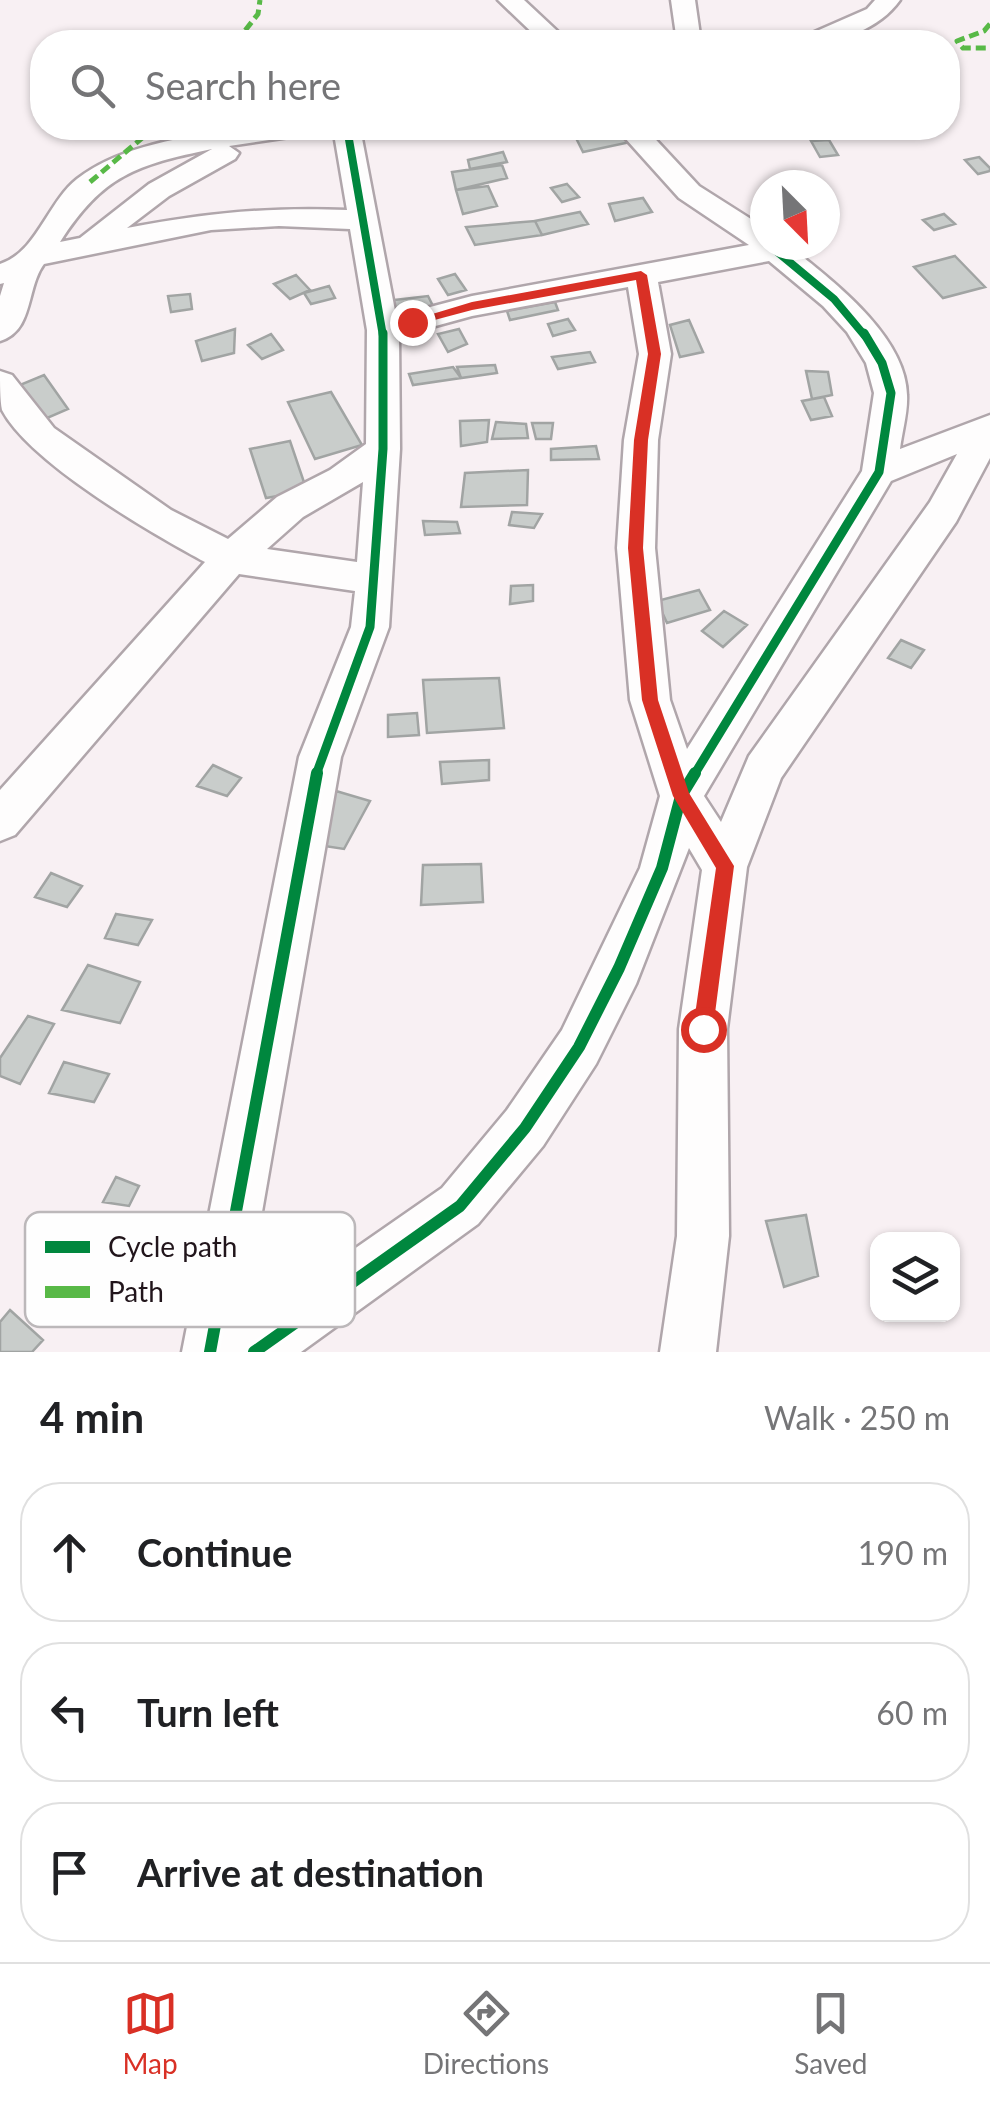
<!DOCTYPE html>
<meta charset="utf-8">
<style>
:root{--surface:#fff;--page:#f2f2f2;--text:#202124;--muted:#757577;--line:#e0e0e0;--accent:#d93025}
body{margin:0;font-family:Lato,sans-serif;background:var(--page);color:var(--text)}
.controls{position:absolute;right:30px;bottom:30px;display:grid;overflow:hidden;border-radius:20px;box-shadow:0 2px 8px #0004}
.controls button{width:90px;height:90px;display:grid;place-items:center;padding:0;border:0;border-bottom:2px solid var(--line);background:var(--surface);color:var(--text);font:50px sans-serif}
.compass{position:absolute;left:750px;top:170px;width:90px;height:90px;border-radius:50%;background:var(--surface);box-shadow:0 2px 8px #0004;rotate:156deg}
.stop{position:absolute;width:30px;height:30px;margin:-22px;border:8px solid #d93025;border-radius:50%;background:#fff}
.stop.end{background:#d93025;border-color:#fff;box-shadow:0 2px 10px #0008}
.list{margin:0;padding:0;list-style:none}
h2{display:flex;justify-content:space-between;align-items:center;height:130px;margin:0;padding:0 40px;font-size:42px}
h2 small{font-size:32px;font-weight:400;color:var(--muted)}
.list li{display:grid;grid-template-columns:65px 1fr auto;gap:30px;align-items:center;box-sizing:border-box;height:140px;margin:0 20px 20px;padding:0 20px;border:2px solid var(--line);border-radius:40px}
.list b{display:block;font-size:38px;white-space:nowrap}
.list em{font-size:32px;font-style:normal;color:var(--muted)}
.icon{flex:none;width:55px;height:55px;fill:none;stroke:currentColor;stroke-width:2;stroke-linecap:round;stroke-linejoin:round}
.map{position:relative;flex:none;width:990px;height:1352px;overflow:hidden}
.search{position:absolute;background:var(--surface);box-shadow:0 2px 8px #0004;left:30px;right:30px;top:30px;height:110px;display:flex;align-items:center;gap:25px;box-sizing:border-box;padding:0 35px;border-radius:40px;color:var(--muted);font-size:38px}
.sheet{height:610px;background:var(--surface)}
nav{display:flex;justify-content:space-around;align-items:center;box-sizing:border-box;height:140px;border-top:2px solid var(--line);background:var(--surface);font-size:28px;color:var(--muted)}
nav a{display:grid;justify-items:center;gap:5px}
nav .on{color:var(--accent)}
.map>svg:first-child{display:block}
</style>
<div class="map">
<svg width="990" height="1352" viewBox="0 0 990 1352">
<rect width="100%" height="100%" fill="#f8f0f3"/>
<path fill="#c9cdcb" stroke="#a1a4a3" stroke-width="2.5" d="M 631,128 L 640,140 L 583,152 L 576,138 Z
M 829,140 L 838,155 L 820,157 L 811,141 Z
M 503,152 L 507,162 L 470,169 L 468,160 Z
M 979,157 L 990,168 L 990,171 L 978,174 L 965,160 Z
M 502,165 L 507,178 L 456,190 L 452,172 Z
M 567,184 L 579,197 L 562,202 L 551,188 Z
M 488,186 L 497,206 L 463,214 L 456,190 Z
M 643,198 L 652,212 L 615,221 L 609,204 Z
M 580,212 L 588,224 L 542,235 L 535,221 Z
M 944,214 L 955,224 L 934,230 L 923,220 Z
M 535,221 L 542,235 L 475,245 L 466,227 Z
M 955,256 L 985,287 L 943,298 L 914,267 Z
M 455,274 L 466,290 L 448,295 L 438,279 Z
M 296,275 L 310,290 L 290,299 L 274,284 Z
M 329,286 L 335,298 L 311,304 L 304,293 Z
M 190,294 L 192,309 L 171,312 L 168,296 Z
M 428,296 L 433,306 L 389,311 L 385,301 Z
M 555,302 L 558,310 L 510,320 L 507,311 Z
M 568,319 L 575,330 L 553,336 L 548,324 Z
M 689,320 L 703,352 L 680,357 L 670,325 Z
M 235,329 L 234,353 L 202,361 L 196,341 Z
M 459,329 L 467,344 L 448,352 L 438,334 Z
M 271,334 L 283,350 L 262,359 L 248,345 Z
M 590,352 L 595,362 L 558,369 L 552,357 Z
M 495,365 L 497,373 L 461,378 L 457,367 Z
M 453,367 L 461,378 L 413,385 L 409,374 Z
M 806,371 L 828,372 L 832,395 L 812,399 Z
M 44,375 L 68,409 L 38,422 L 15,387 Z
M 331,392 L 362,445 L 315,459 L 288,402 Z
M 824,397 L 832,416 L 811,420 L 802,401 Z
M 489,420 L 487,442 L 461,446 L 460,421 Z
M 496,422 L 526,424 L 528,438 L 492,439 Z
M 532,423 L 553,423 L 551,439 L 536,439 Z
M 290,441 L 307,491 L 266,498 L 250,449 Z
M 596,446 L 599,459 L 551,460 L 551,449 Z
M 528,470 L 527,505 L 461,507 L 465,473 Z
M 512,512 L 542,514 L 534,528 L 509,525 Z
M 423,521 L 457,522 L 460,533 L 425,535 Z
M 533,585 L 533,601 L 510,604 L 511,586 Z
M 699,590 L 710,610 L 667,623 L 657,601 Z
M 724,611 L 747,625 L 723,647 L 702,631 Z
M 901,640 L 924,650 L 911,668 L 888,658 Z
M 499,678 L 504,728 L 427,733 L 423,680 Z
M 417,713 L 419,735 L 388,737 L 388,715 Z
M 489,760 L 489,780 L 442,784 L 440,762 Z
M 213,765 L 241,778 L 227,796 L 197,786 Z
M 336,791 L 370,801 L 344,849 L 318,845 Z
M 481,864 L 483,902 L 421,905 L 423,865 Z
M 51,873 L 82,886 L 67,907 L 35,897 Z
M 116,914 L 152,920 L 138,945 L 105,938 Z
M 88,965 L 140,982 L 120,1023 L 62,1010 Z
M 28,1016 L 54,1024 L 20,1084 L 0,1076 L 0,1058 Z
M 64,1062 L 109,1074 L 94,1102 L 49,1093 Z
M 116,1177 L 139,1186 L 129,1206 L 103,1202 Z
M 806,1215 L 818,1276 L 784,1287 L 766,1221 Z
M 10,1310 L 43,1340 L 32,1352 L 0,1352 L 0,1322 Z"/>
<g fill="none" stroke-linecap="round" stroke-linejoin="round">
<defs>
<path id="minor" d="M 498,0 L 524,0 L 569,42 L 542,42 Z
M 671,0 L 695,0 L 701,42 L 677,42 Z
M 875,0 L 900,0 C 878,31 836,44 799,42 L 803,37 L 867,9 Z
M 239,128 L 310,128 L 296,136 L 229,146 L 239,153 L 235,159 L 169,196 L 127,228 C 207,213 265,207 347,210 L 333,128 L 360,128 L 396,316 L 472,296 L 749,245 L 679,198 L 616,128 L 645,128 L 699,186 L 765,228 L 765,245 L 788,245 C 830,279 906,335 907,395 C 908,412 902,432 900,449 L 990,415 L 990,458 L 956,522 L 781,778 L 747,867 L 727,1029 L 729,1236 L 716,1352 L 660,1352 L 677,1236 L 679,1029 L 702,870 L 689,848 L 636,984 L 596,1064 L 543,1146 L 478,1224 L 301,1352 L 182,1352 L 299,757 L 351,627 L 355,591 L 239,574 L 15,835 L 0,841 L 0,790 L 205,562 C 151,533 30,463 2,410 C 0,400 0,383 0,371 L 12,375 L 54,428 L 171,510 L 228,539 L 277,497 L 330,470 L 366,444 L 367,330 L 350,229 L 279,226 L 211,230 L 44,264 C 26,288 34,331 0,341 L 0,296 L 4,283 L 0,284 L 0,264 C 37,252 47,203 77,179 C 120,145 187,137 239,128 ZM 212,149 L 149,184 L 80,238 L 60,242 C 103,175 136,165 212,149 ZM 769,261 L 823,306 L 847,332 L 866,363 L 874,393 L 862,471 L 687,749 L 670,700 L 655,548 L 658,440 L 671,354 L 658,282 ZM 628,287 L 639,354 L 624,440 L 617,548 L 630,700 L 660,796 L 640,868 L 562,1030 L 507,1110 L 442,1188 L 242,1327 L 341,757 L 389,627 L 400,449 L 399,336 L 472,316 ZM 957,454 L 930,502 L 749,756 L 721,822 L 704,796 L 891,481 ZM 363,482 L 357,562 L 267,549 L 303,517 Z"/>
</defs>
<use href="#minor" stroke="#b0a6ab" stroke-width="5"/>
<use href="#minor" fill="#fefdfd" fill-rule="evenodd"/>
<path stroke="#58b947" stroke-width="5" stroke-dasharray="10 5" stroke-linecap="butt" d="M 990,24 L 984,31 L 957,41 L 963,48 L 990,48
M 236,42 L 258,14 L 260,0
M 90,182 L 154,128"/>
<defs>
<path id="cycleway-far2" d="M 347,128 L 383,336
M 769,245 L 834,299 L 865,336"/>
<path id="cycleway-far1" d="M 316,775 L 370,627 L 383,449 L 383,333
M 694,775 L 879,472 L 891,393 L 882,363 L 864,333"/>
<path id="cycleway" d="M 210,1352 L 317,773
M 254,1352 L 460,1206 L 525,1128 L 579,1047 L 619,968 L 662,868 L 681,796 L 695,773"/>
</defs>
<use href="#cycleway-far2" stroke="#fefefe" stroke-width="12"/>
<use href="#cycleway-far1" stroke="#fefefe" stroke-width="15"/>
<use href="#cycleway" stroke="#fefefe" stroke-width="19"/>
<use href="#cycleway-far2" stroke="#00873e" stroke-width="8"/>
<use href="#cycleway-far1" stroke="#00873e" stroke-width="9"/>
<use href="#cycleway" stroke="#00873e" stroke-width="12"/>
</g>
<path fill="#d93025" d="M 641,271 L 647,275 L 661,354 L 648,440 L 643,548 L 658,700 L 689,793 L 734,866 L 713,1029 L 703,1039 L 693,1029 L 716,868 L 673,796 L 642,700 L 628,548 L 634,440 L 648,354 L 636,280 L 472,310 L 412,326 L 406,322 L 472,302 Z"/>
<rect x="25" y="1212" width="330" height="115" rx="15" fill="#fefefe" stroke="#bcb8ba" stroke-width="2.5"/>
<rect x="45" y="1241" width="45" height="12" fill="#00873e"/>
<rect x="45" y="1286" width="45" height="12" fill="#58b947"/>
<g font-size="28" fill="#21151b">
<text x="108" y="1257">Cycle path</text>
<text x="108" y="1302">Path</text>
</g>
</svg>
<div class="controls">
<button><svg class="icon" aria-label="layers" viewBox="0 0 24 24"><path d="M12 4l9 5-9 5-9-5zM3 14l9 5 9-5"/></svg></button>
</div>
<svg class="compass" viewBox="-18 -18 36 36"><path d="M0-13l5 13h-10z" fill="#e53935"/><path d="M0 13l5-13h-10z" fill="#757577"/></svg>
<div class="stop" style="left:703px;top:1029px"></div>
<div class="stop end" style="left:412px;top:322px"></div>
<div class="search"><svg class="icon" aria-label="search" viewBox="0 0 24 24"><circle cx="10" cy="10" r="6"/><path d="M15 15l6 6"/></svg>Search here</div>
</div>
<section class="sheet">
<h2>4 min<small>Walk · 250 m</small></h2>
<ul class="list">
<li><svg class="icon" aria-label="ahead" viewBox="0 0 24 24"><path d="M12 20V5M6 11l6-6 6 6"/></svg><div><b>Continue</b></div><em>190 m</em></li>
<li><svg class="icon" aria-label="left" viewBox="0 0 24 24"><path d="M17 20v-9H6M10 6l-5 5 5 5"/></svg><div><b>Turn left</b></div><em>60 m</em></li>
<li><svg class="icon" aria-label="arrive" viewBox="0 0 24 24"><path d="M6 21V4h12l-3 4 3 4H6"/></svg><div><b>Arrive at destination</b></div></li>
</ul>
</section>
<nav>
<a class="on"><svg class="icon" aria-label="map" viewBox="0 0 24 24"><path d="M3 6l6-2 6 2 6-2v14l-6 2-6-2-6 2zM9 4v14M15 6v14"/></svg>Map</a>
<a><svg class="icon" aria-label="directions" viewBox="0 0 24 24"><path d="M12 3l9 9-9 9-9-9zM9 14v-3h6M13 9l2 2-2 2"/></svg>Directions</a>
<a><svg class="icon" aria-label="saved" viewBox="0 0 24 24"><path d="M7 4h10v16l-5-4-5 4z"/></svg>Saved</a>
</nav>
